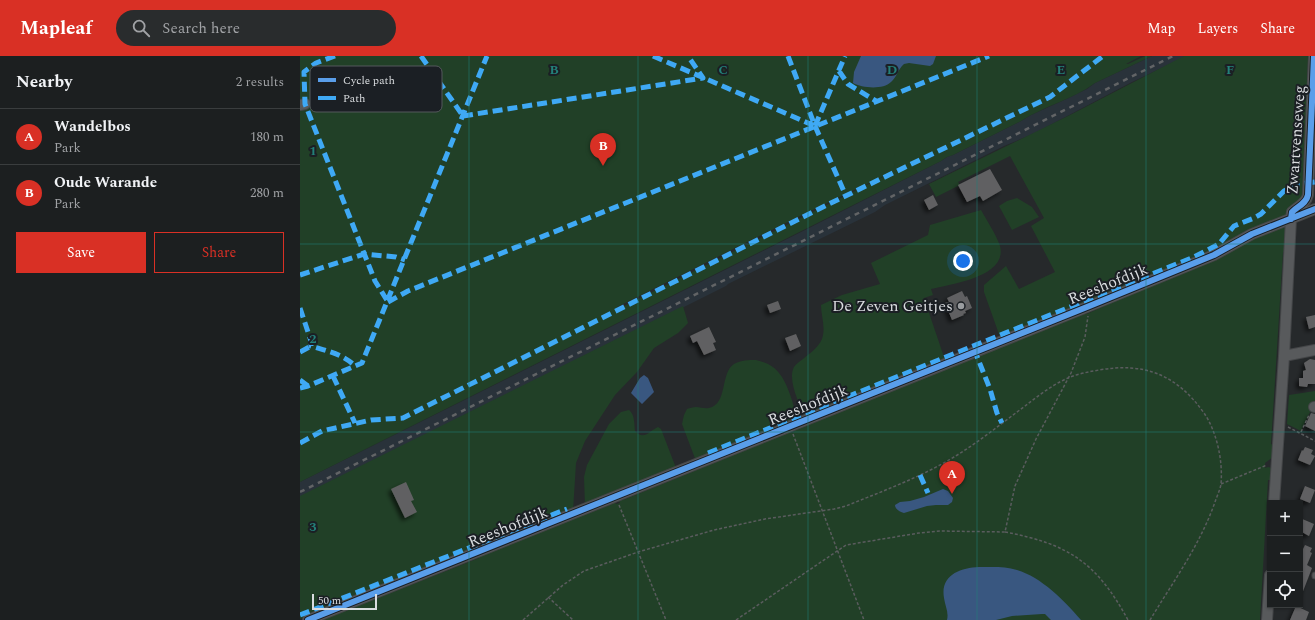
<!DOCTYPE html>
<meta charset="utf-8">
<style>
:root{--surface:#1c1f20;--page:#292c2d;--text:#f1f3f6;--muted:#a0a2a5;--line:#3a3d3e;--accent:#d93025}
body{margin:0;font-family:Spectral,serif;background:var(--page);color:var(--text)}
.controls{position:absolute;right:12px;bottom:12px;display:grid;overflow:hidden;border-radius:0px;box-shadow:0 1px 3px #0004}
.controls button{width:36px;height:36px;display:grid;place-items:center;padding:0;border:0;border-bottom:1px solid var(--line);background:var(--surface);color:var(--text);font:20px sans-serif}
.scale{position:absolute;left:12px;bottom:10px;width:65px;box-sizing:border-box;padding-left:4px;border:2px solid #d9dcdf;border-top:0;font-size:11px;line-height:14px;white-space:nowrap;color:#d9dcdf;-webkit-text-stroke:3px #1b1f24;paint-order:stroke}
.you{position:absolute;left:663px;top:205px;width:14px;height:14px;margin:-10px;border:3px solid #fff;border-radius:50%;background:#1a73e8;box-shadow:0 0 0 6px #1a73e833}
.badge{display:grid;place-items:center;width:26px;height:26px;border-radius:50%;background:var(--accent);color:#fff;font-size:13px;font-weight:700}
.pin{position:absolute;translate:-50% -33px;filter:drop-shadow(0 1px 2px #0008)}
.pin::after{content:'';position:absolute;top:21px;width:14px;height:12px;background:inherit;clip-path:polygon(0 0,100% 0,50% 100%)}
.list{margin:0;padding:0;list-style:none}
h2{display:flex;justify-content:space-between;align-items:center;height:52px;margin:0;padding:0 16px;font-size:17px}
h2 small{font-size:13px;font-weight:400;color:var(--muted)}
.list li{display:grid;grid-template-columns:26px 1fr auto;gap:12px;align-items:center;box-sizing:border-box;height:56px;padding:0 16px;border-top:1px solid var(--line)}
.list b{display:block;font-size:15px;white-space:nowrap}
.list p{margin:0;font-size:13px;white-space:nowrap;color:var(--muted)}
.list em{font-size:13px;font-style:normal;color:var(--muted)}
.actions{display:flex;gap:8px;padding:12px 16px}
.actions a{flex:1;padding:9px 0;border:1px solid var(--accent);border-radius:0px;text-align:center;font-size:14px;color:var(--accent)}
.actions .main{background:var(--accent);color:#fff}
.icon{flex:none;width:22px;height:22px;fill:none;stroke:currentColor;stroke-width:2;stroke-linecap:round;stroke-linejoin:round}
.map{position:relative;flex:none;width:1015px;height:564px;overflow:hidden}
header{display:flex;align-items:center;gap:24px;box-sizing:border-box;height:56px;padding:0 20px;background:var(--accent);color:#fff}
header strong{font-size:19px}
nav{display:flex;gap:22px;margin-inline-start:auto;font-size:14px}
.search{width:280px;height:36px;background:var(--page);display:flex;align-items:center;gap:10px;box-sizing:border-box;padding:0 14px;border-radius:22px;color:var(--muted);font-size:15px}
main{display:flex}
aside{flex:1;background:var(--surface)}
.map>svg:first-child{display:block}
</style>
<header>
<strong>Mapleaf</strong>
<div class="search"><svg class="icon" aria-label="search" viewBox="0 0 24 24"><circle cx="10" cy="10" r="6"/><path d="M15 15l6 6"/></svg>Search here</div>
<nav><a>Map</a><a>Layers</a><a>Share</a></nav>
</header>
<main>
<aside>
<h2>Nearby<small>2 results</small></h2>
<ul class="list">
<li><span class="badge">A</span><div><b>Wandelbos</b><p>Park</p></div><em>180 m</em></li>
<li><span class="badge">B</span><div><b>Oude Warande</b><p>Park</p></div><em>280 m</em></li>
</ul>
<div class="actions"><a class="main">Save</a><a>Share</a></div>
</aside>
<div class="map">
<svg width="1015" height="564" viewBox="0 0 1015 564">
<defs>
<filter id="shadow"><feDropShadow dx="-3" dy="3" stdDeviation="2" flood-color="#0009"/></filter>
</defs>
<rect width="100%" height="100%" fill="#26292b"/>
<path fill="#29323a" d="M 852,0 L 887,0 L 830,27 L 735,77 L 704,90 L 585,149 L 575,156 L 428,228 L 426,230 L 0,443 L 0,426 L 513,170 L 641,105 L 647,101 L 653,99 L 721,65 L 731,59 L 762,45 L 787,33 L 795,27 Z"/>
<path fill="#214027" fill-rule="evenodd" d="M 0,0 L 841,0 L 826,8 L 828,8 L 845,0 L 852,0 L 795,27 C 772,44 744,50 721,65 L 653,99 L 647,101 L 641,105 L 0,426 ZM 595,115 L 318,253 L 317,251 C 410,205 501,158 595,115 Z
M 884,0 L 1008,0 L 1005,123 L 1003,140 L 988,161 L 921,192 L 700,281 L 684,236 L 684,229 L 706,210 L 719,233 L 755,216 L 731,170 L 744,162 L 710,100 L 658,126 L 660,129 L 636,141 L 629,128 L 772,58 Z
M 717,142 L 732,151 L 739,161 L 712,174 L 699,150 L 707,145 Z
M 681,154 C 686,163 697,180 700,190 C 708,221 651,228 631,233 L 633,239 L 624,242 L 645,304 L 505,362 C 500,349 487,324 494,311 C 496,308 500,305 503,303 C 510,297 518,292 522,283 C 526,272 521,260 521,249 L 542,239 L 580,228 L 571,207 L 628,179 L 630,169 Z
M 985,169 L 985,196 L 983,196 L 971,388 L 974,389 L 973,401 L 965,407 L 965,412 L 968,411 L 972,412 L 971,424 L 968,424 L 960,564 L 21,564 L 65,547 L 19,564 L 69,543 L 70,545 L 179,502 L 178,499 L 286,456 L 287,458 L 312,448 L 311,446 L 314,444 L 316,448 L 320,447 L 318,443 L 321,442 L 323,444 L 487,377 L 489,374 L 490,377 L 494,376 L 493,372 L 496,374 L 786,256 L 786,258 L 789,257 L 936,190 Z
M 383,250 L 388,267 L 378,277 L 354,292 L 337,316 L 315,339 L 285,385 L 276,407 L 273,455 L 0,563 L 0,440 Z
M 456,304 C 459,305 464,306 468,308 C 487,317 492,346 498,364 L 396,405 L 382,368 L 384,359 L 387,353 C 390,352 393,351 396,351 C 400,351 405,353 409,352 C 428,348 420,317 434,308 C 441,304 449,304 456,304 Z
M 1015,335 L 1015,349 L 1011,354 L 1001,375 L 987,368 L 989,339 Z
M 329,354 C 335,359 334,367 335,375 C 344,385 349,375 358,371 L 361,373 L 376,412 L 285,450 L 284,421 L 287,409 L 309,368 L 321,356 Z"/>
<path fill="#395780" d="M 561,0 L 636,0 L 633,8 L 630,10 L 609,7 L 604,8 C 598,13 597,21 591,26 C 583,34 562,32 553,27 L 554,16 Z
M 344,319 L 348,322 L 354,336 L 342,348 L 331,337 L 340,322 Z
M 643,433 L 648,435 L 653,442 L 652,446 L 648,449 L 636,449 L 627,450 L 604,457 C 600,456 595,453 595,449 L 600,446 L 610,445 L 624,441 Z
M 679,511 C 692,511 705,510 717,514 C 741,521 765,545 781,564 L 751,564 L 745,558 L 742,558 L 712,560 L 696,564 L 647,564 C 649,556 645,550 644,542 C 640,519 660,512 679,511 Z"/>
<path fill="#616162" filter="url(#shadow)" d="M 690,113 L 702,134 L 683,145 L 680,140 L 667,146 L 658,129 Z
M 633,139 L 638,149 L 629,154 L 624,144 Z
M 662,235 L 665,241 L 667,240 L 672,252 L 665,255 L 666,257 L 663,258 L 664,259 L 652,264 L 645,247 L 649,246 L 647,242 Z
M 478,245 L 481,253 L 470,257 L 467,249 Z
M 1015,259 L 1015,271 L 1009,273 L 1006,261 Z
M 409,271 L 416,286 L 413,287 L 416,294 L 404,299 L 397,285 L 393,287 L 390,280 Z
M 496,278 L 501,290 L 490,295 L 485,282 Z
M 1010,303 L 1015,304 L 1015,328 L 1008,328 L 1007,331 L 999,330 L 999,322 L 1003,322 L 1003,315 L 1006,314 L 1004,307 Z
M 1011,357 L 1015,358 L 1015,375 L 1005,370 Z
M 1005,391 L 1013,394 L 1011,398 L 1015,400 L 1010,409 L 998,404 L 1002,394 L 1003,395 Z
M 106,426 L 114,444 L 111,445 L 117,456 L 105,462 L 91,433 Z
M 1005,430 L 1015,434 L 1010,447 L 1000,443 Z
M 1000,462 L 1014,468 L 1009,480 L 1000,475 Z
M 1005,489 L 1012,492 L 1010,496 L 1012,497 L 1007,509 L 1012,512 L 1000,543 L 1000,499 Z
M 996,550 L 1009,556 L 1006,564 L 990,564 Z"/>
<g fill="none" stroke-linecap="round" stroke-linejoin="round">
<defs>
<path id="lane" d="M 1015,520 L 1015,519"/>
<path id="street" d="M 0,49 L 5,48
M 984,300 L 1015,294
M 1014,351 L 1015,351
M 974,447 L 984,300 L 991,163 L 992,156 C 998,150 1006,148 1008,139 L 1014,0
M 8,564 L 787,251 L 914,199 L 952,178 L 1015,153
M 967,564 L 970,519"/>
</defs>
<use href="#lane" stroke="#444648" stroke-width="7"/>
<use href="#street" stroke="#444648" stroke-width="12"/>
<path stroke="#5a5c5e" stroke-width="1.5" stroke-dasharray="3 2" stroke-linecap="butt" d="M 988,371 L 1015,385
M 1001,376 L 1009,359
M 493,378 L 564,564
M 921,428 L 967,409
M 319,449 L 366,564
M 705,476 C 769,488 797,507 828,564
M 248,541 L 273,564
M 223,564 L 263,529 L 284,515 L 338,496 L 414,474 L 465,463 L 534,453 L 546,450 C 583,435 621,421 654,401 C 679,386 702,367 725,350 C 738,340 752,329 768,322 C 777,318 788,316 799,314 C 845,306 877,319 904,357 C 917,376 923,405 921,428 C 920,434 917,440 915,446 C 900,489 873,526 850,564
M 436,564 L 546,489 L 619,477 L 640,475 L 705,476 L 715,430 L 736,383 L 771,317 L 785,281 L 788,260"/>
<use href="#lane" stroke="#585a5c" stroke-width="5"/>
<use href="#street" stroke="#585a5c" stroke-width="10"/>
<path stroke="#626466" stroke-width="2.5" stroke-dasharray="5 5" stroke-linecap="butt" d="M 0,436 L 873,0"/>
<path stroke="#3fa9f5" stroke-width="5" stroke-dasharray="10 5" stroke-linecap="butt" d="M 35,0 L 16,7 L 4,16 L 5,48 L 75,225 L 88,246
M 121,0 L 163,60
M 353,0 L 515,70
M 488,0 L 515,70 L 546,140
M 539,15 L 548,28 L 576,45
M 163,60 L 403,22 L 388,0
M 515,70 L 545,0
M 0,219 L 64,198 L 96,201 L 105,204
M 88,246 L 108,235 L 689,0
M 0,252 L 11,285 L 11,290 C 27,295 43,298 55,310
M 674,293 L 690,333 L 697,357 L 702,367
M 0,296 L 11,290
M 33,320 L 55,367
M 0,324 L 8,330
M 0,332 L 8,330 L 62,307 L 187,0
M 0,387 L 22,375 L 71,364 L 103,362 L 533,146 L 750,41 L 803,0
M 408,397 L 894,201 L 919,188 L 934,170 L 954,162 L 961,158 L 984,135 L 999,128 L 1015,126
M 620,419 L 628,437
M 0,559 L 267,453"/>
<defs>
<path id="cycleway" d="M 991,163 L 992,156 C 998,150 1006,148 1008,139 L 1014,0
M 8,564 L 787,251 L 914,199 L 952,178 L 1015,153"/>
</defs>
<use href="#cycleway" stroke="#1b1f24" stroke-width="8"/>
<use href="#cycleway" stroke="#5a9eea" stroke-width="6"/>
</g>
<path fill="none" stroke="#238079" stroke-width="1" stroke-opacity="0.55" d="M 169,0 L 169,564M 338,0 L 338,564M 508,0 L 508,564M 677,0 L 677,564M 846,0 L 846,564M 0,188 L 1015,188M 0,376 L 1015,376"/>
<circle fill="#9a9da0" stroke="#1b1f24" stroke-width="1.5" cx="661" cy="250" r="4"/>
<g text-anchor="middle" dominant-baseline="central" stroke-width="4" stroke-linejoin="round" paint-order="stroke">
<g font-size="16" fill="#d9dcdf" stroke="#1b1f24">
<text transform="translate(996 84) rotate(-86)">Zwartvenseweg</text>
<text transform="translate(808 228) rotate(-22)">Reeshofdijk</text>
<text transform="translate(508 349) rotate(-22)">Reeshofdijk</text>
<text transform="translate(208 471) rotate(-22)">Reeshofdijk</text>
</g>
<g font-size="16" fill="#d9dcdf" stroke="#1b1f24" text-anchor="end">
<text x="653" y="250">De Zeven Geitjes</text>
</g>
</g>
<rect x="10" y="10" width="132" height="46" rx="6" fill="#1b1f24" stroke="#54585c" stroke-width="1"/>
<rect x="18" y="22" width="18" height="4" fill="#5a9eea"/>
<rect x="18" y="40" width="18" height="4" fill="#3fa9f5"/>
<g font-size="11" fill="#d9dcdf">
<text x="43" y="28">Cycle path</text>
<text x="43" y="46">Path</text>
</g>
<g font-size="13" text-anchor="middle" font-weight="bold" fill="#238079" stroke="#1b1f24" stroke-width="4" stroke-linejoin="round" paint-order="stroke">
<text x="254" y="18">B</text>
<text x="423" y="18">C</text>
<text x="592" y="18">D</text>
<text x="761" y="18">E</text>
<text x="930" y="18">F</text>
<text x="13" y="99">1</text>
<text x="13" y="287">2</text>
<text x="13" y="475">3</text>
</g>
</svg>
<div class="controls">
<button>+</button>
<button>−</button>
<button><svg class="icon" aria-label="locate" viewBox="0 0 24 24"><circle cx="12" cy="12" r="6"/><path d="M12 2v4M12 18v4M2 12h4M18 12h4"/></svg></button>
</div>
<div class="scale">50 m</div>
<div class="you"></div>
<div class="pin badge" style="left:652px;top:438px">A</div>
<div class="pin badge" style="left:303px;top:110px">B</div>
</div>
</main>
